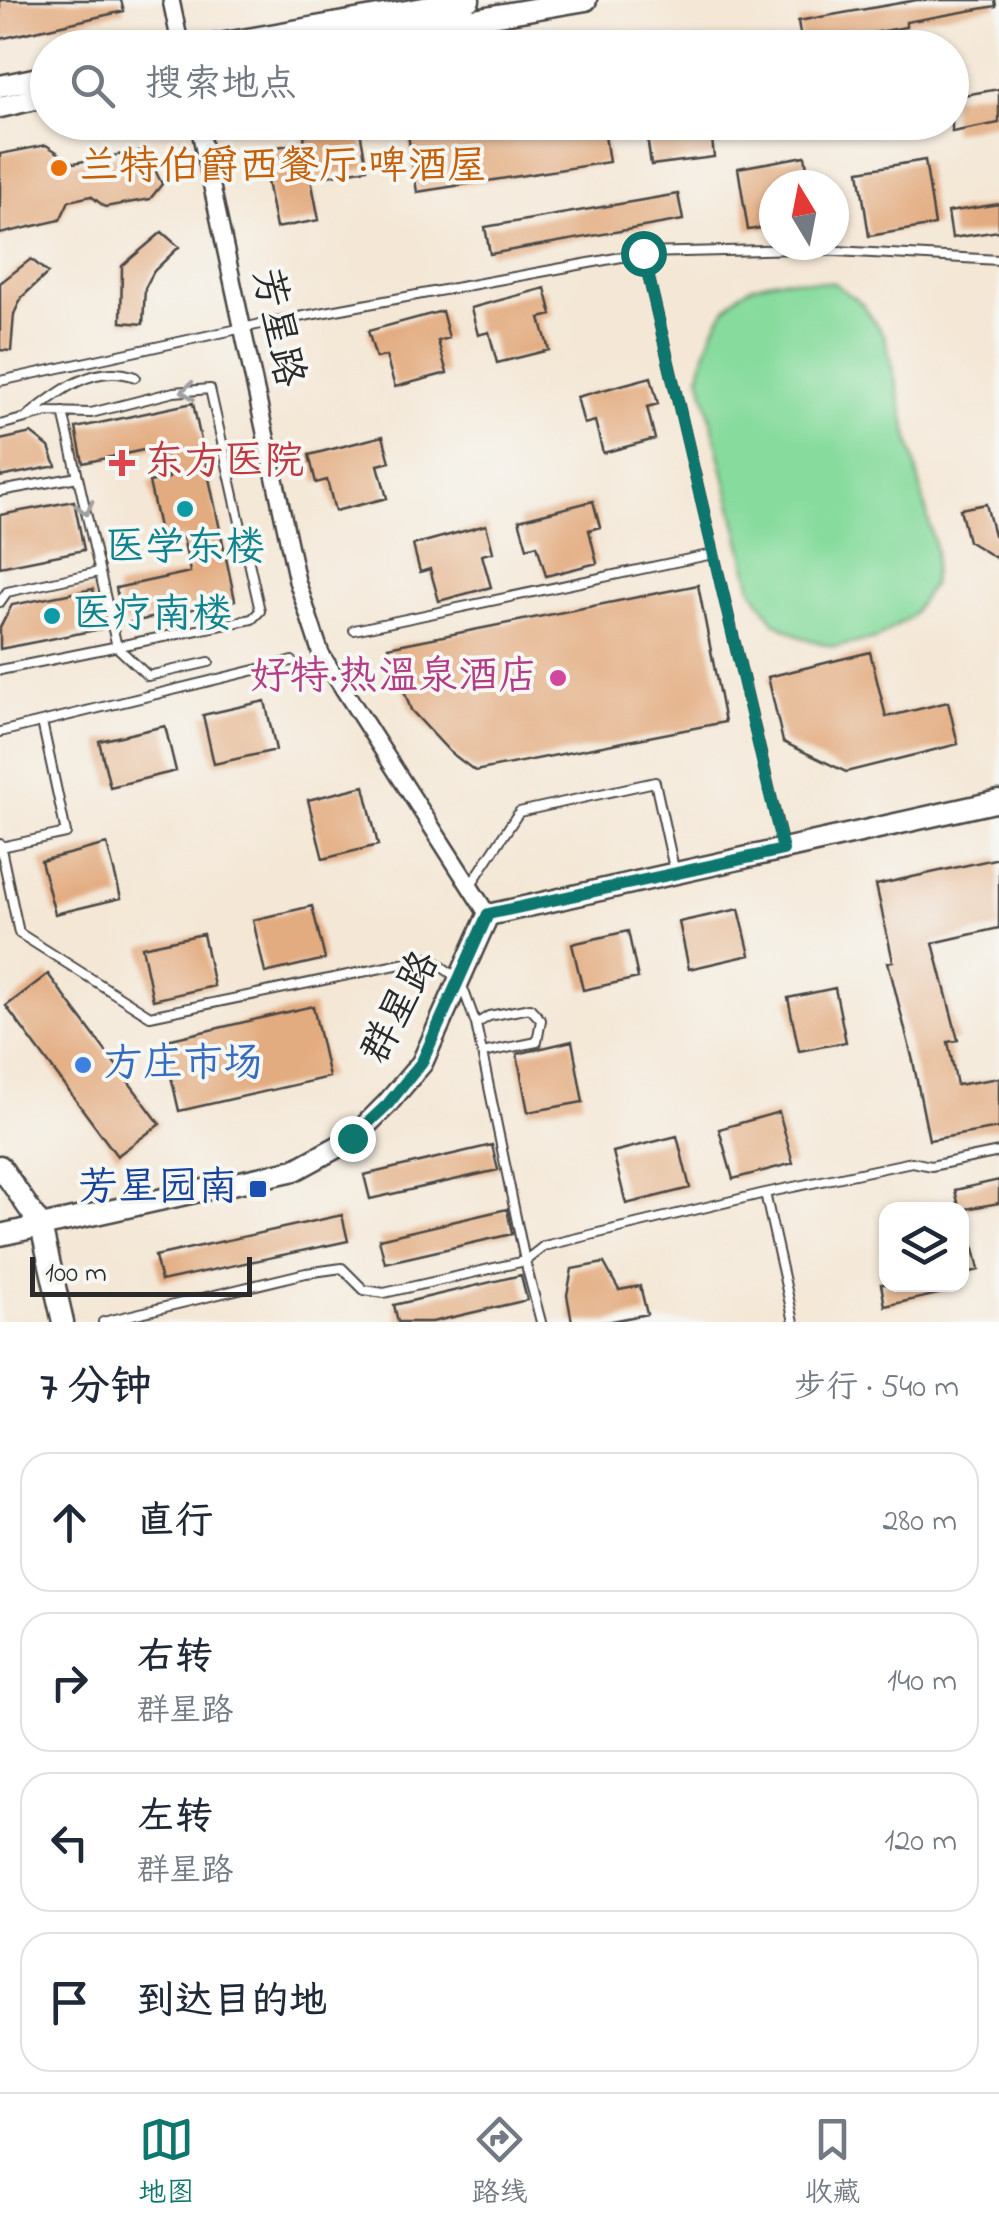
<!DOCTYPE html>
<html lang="zh">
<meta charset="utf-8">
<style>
:root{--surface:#fff;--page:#f6f6f7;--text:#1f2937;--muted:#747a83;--line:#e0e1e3;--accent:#0f766e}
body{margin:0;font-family:"Indie Flower","LXGW WenKai TC",sans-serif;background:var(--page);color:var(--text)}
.controls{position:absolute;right:30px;bottom:30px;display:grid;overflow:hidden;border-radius:20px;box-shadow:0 2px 8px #0004}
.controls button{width:90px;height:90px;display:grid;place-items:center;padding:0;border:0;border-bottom:2px solid var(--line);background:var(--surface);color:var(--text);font:50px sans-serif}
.compass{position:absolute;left:759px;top:170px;width:90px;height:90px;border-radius:50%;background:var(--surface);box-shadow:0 2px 8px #0004;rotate:350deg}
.scale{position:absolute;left:30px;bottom:25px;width:222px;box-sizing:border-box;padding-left:10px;border:5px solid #2b2b2b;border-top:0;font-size:28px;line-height:35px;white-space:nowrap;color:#2b2b2b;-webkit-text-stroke:8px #f6f6f2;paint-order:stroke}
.stop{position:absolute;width:30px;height:30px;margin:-22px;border:8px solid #0f766e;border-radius:50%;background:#fff}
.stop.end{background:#0f766e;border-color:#fff;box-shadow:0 2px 10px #0008}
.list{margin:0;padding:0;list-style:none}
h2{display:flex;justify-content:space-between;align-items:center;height:130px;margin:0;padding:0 40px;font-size:42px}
h2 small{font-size:32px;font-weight:400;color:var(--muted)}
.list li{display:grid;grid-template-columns:65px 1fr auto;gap:30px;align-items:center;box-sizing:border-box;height:140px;margin:0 20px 20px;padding:0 20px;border:2px solid var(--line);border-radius:30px}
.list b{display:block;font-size:38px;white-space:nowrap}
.list p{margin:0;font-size:32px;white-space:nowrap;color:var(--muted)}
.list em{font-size:32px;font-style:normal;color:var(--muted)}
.icon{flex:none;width:55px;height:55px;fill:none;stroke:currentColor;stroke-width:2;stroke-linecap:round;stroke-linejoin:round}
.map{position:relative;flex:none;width:999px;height:1322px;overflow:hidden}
.search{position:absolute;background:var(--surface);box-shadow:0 2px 8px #0004;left:30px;right:30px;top:30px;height:110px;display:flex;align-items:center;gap:25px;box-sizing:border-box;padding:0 35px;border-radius:55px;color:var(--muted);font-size:38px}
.sheet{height:770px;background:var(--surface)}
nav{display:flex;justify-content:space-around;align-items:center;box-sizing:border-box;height:140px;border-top:2px solid var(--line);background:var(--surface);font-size:28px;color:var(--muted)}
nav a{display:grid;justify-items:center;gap:5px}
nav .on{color:var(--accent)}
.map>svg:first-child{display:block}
</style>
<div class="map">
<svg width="999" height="1322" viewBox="0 0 999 1322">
<rect width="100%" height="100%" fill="#f6f6f2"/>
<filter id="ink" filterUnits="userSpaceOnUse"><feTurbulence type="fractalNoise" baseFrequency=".01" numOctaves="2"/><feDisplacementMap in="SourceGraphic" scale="20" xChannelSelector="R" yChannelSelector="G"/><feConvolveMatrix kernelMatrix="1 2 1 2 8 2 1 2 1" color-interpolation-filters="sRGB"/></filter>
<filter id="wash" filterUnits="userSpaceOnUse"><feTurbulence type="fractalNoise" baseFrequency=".0048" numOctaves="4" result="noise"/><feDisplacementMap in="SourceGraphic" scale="40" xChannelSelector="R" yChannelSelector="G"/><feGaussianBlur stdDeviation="2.25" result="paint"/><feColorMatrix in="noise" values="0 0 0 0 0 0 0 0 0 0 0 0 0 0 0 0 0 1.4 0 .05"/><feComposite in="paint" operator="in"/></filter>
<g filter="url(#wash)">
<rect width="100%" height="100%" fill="#f4e7d5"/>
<path fill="#87db9d" stroke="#598364" stroke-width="2.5" d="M 783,279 L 834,283 L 862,304 L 885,337 L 936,552 L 932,585 L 911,616 L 876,639 L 834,647 L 801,637 L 774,622 L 752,589 L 700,375 C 706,343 719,303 751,287 C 760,283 773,281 783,279 Z"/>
<g id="blocks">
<path fill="#e3ac80" d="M 0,0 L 121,0 L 124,11 L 0,39 Z
M 917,0 L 995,0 L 996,6 L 906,22 L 906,27 L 802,46 L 798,21 Z
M 999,89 L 999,123 L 952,132 L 952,97 Z
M 406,122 L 603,122 L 609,162 L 417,192 Z
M 645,122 L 710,122 L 714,157 L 651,165 Z
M 359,125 L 367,169 L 311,179 L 319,220 L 276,228 L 261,150 L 305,142 L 304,135 Z
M 46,145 L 74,163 L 145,150 L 162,184 L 150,199 L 105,207 L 91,196 L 69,201 L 60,220 L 0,234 L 0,154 Z
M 805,156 L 810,185 L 774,185 L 774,226 L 748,230 L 738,168 Z
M 925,160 L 935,225 L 869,236 L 859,171 Z
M 678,194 L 683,220 L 490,254 L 485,227 Z
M 999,204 L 999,231 L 952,238 L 948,212 Z
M 162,232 L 179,247 L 154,271 L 145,288 L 143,324 L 121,322 L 122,266 Z
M 31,259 L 48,273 L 22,297 L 14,314 L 11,351 L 0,350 L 0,283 Z
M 545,288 L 552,315 L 540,318 L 549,350 L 497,363 L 489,332 L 478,335 L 471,308 Z
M 442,311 L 449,338 L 438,341 L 447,373 L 395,387 L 386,356 L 376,358 L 368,331 Z
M 651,377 L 658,404 L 647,407 L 655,439 L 603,453 L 595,421 L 584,424 L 577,397 Z
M 193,403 L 235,600 L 123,624 L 116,588 L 190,572 L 183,537 L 162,541 L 149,482 L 169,478 L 162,446 L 83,463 L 76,428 Z
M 31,433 L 49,447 L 56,466 L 0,477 L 0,440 Z
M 383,436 L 390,462 L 378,465 L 387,498 L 335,511 L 327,480 L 316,483 L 309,455 Z
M 74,501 L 84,550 L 0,567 L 0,515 Z
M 593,501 L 600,527 L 589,530 L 597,563 L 546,576 L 537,545 L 527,548 L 519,520 Z
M 986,504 L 994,535 L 999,538 L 999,560 L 968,541 L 960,509 Z
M 486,525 L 493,552 L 482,555 L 491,587 L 439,601 L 430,569 L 420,572 L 413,545 Z
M 698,585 L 725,722 L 475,771 L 450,752 L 411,710 L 388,647 Z
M 93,589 L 101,629 L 0,649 L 0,627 L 12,605 Z
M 870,652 L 886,717 L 948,702 L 958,744 L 846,772 L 783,742 L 768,677 Z
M 265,701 L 276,750 L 214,764 L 203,715 Z
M 165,726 L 176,771 L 110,787 L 99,741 Z
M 364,786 L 378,845 L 323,859 L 308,800 Z
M 107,844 L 121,898 L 55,914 L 41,861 Z
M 999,858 L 999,928 L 933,943 L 958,1040 L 948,1042 L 957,1085 L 999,1078 L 999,1128 L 929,1140 L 913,1061 L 888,962 L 893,961 L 876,885 Z
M 312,906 L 325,959 L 265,973 L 253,920 Z
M 739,909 L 750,955 L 689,969 L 679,922 Z
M 628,931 L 638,978 L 583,990 L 572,944 Z
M 203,934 L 214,986 L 153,1000 L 142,947 Z
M 48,974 L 160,1124 L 117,1156 L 6,1006 Z
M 835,988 L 846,1042 L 799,1051 L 788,998 Z
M 313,1006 L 329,1077 L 179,1111 L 163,1041 Z
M 572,1041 L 583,1102 L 528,1112 L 517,1054 Z
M 779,1112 L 793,1163 L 733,1179 L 719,1129 Z
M 677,1136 L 690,1188 L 626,1204 L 613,1152 Z
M 492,1145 L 498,1170 L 370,1199 L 364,1175 Z
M 999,1180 L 999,1203 L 960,1210 L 955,1190 Z
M 507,1209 L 512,1234 L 385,1263 L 379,1239 Z
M 342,1215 L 348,1241 L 161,1281 L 155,1256 Z
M 973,1244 L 979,1270 L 962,1274 L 962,1246 Z
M 604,1263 L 619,1290 L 640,1286 L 647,1314 L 607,1322 L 572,1322 L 567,1295 L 572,1269 Z
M 521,1275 L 527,1300 L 432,1322 L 398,1322 L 394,1305 Z
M 881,1284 L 960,1284 L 960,1289 L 885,1306 Z"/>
</g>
</g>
<g filter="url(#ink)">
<use href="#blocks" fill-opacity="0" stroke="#494744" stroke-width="2.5"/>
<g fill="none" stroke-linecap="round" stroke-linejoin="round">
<defs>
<path id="lane" d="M 643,253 L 783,847
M 0,381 L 261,324 L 643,253 L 800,249 L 999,260
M 63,412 L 117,647 L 148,676 L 209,662
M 28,416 C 57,392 95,362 135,377
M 0,425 L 48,412 L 91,413 L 174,392 L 210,389 L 260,611 L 252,619 L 0,670
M 0,491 L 78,477
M 0,602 L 7,592 L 99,572
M 354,630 L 713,554
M 0,732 L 292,661
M 0,844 L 19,933 L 150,1016 L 430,958 L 460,980 L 476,1024 L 525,1261 L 384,1293 L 364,1290 L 342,1268 L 306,1273 L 103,1322
M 1,847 L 66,833 L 42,722
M 470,886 L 519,812 L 655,782 L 675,873
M 476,1024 L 489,1016 L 530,1008 L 541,1020 L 537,1042 L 482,1053
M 765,1193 L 912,1162 L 931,1166 L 999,1152
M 541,1322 L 525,1261 L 544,1246 L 765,1193 L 794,1322"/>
<path id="street" d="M 171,0 L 181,48
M 198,122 L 297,581 L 321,654 L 488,915"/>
<path id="secondary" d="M 197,48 L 469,0
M 304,48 L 586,0
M 0,86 L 48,76
M 0,107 L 48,96
M 0,1166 L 41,1226 L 63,1322
M 0,1235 L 295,1170 L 352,1139 L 387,1104 L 422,1063 L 488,915 L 999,801"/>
</defs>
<use href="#lane" stroke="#494744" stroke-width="12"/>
<use href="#street" stroke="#494744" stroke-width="20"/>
<use href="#secondary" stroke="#494744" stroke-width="25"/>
<use href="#lane" stroke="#fff" stroke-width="8"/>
<use href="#street" stroke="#fff" stroke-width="15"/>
<use href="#secondary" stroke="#fff" stroke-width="20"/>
</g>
<defs><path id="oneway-chevron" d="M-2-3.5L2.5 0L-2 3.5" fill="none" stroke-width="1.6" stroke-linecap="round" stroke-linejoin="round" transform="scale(2.5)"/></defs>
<g stroke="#a0a0a0">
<use href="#oneway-chevron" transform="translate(188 391) rotate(175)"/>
<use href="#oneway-chevron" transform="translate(85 508) rotate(77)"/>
</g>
</g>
<g fill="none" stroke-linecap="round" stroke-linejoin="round" filter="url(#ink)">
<path stroke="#0f766e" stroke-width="12" d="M 352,1138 L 388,1104 L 422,1062 L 488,914 L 783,850 L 643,253"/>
</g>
<circle fill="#e8710a" stroke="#f6f6f2" stroke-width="4" cx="59" cy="168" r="10"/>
<path fill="#e0444e" stroke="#f6f6f2" stroke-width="4" d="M117 448h10v10h10v10h-10v10h-10v-10h-10v-10h10z"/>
<g fill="#0f9aa8" stroke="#f6f6f2" stroke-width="4">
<circle cx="185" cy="509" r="10"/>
<circle cx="52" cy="616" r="10"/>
</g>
<circle fill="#d1479c" stroke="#f6f6f2" stroke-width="4" cx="558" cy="678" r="10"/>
<circle fill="#3f7fe0" stroke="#f6f6f2" stroke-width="4" cx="83" cy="1065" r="10"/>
<rect fill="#1a4fb4" stroke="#f6f6f2" stroke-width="4" x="248" y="1179" width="20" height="20" rx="5"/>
<g text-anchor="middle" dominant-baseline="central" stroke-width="8" stroke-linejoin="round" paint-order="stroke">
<g font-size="40" fill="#c56008" stroke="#f6f6f2" text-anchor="start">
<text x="79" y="168">兰特伯爵西餐厅·啤酒屋</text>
</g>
<g font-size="40" fill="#2b2b2b" stroke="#f6f6f2">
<text transform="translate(276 328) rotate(78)">芳星路</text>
<text transform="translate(402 1008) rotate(-62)">群星路</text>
</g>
<g font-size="40" fill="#be3a42" stroke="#f6f6f2" text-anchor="start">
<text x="144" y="463">东方医院</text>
</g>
<g font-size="40" fill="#0d838f" stroke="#f6f6f2">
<text x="185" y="549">医学东楼</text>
<text x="72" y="616" text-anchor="start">医疗南楼</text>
</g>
<g font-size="40" fill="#b23c85" stroke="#f6f6f2" text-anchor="end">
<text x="538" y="678">好特·热温泉酒店</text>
</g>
<g font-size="40" fill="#366cbe" stroke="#f6f6f2" text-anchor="start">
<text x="103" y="1065">方庄市场</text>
</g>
<g font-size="40" fill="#164399" stroke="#f6f6f2" text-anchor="end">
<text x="238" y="1189">芳星园南</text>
</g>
</g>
</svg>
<div class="controls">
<button><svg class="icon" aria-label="layers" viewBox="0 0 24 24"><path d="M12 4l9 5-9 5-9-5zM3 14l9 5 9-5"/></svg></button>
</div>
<svg class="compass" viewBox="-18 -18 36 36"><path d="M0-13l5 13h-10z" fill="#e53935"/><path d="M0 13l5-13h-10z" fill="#747a83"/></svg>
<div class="scale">100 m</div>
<div class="stop" style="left:643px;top:253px"></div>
<div class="stop end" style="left:352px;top:1138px"></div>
<div class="search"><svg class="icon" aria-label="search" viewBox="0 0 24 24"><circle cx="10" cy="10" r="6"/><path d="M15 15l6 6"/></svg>搜索地点</div>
</div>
<section class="sheet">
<h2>7 分钟<small>步行 · 540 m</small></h2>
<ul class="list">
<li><svg class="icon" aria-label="ahead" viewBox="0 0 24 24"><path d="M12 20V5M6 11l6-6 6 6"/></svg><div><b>直行</b></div><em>280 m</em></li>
<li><svg class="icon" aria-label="right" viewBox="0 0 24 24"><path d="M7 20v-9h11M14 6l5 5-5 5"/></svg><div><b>右转</b><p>群星路</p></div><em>140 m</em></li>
<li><svg class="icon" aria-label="left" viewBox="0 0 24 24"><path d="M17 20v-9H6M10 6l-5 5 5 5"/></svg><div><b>左转</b><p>群星路</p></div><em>120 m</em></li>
<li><svg class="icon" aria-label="arrive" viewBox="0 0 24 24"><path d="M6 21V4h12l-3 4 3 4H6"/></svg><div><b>到达目的地</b></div></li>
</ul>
</section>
<nav>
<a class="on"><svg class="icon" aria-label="map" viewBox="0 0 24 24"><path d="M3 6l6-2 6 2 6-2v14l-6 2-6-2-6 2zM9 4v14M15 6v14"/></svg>地图</a>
<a><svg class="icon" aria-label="directions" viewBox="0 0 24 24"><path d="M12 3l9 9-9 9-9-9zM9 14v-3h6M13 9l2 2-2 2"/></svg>路线</a>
<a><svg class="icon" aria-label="saved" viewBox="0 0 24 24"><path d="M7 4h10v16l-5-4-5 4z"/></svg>收藏</a>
</nav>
